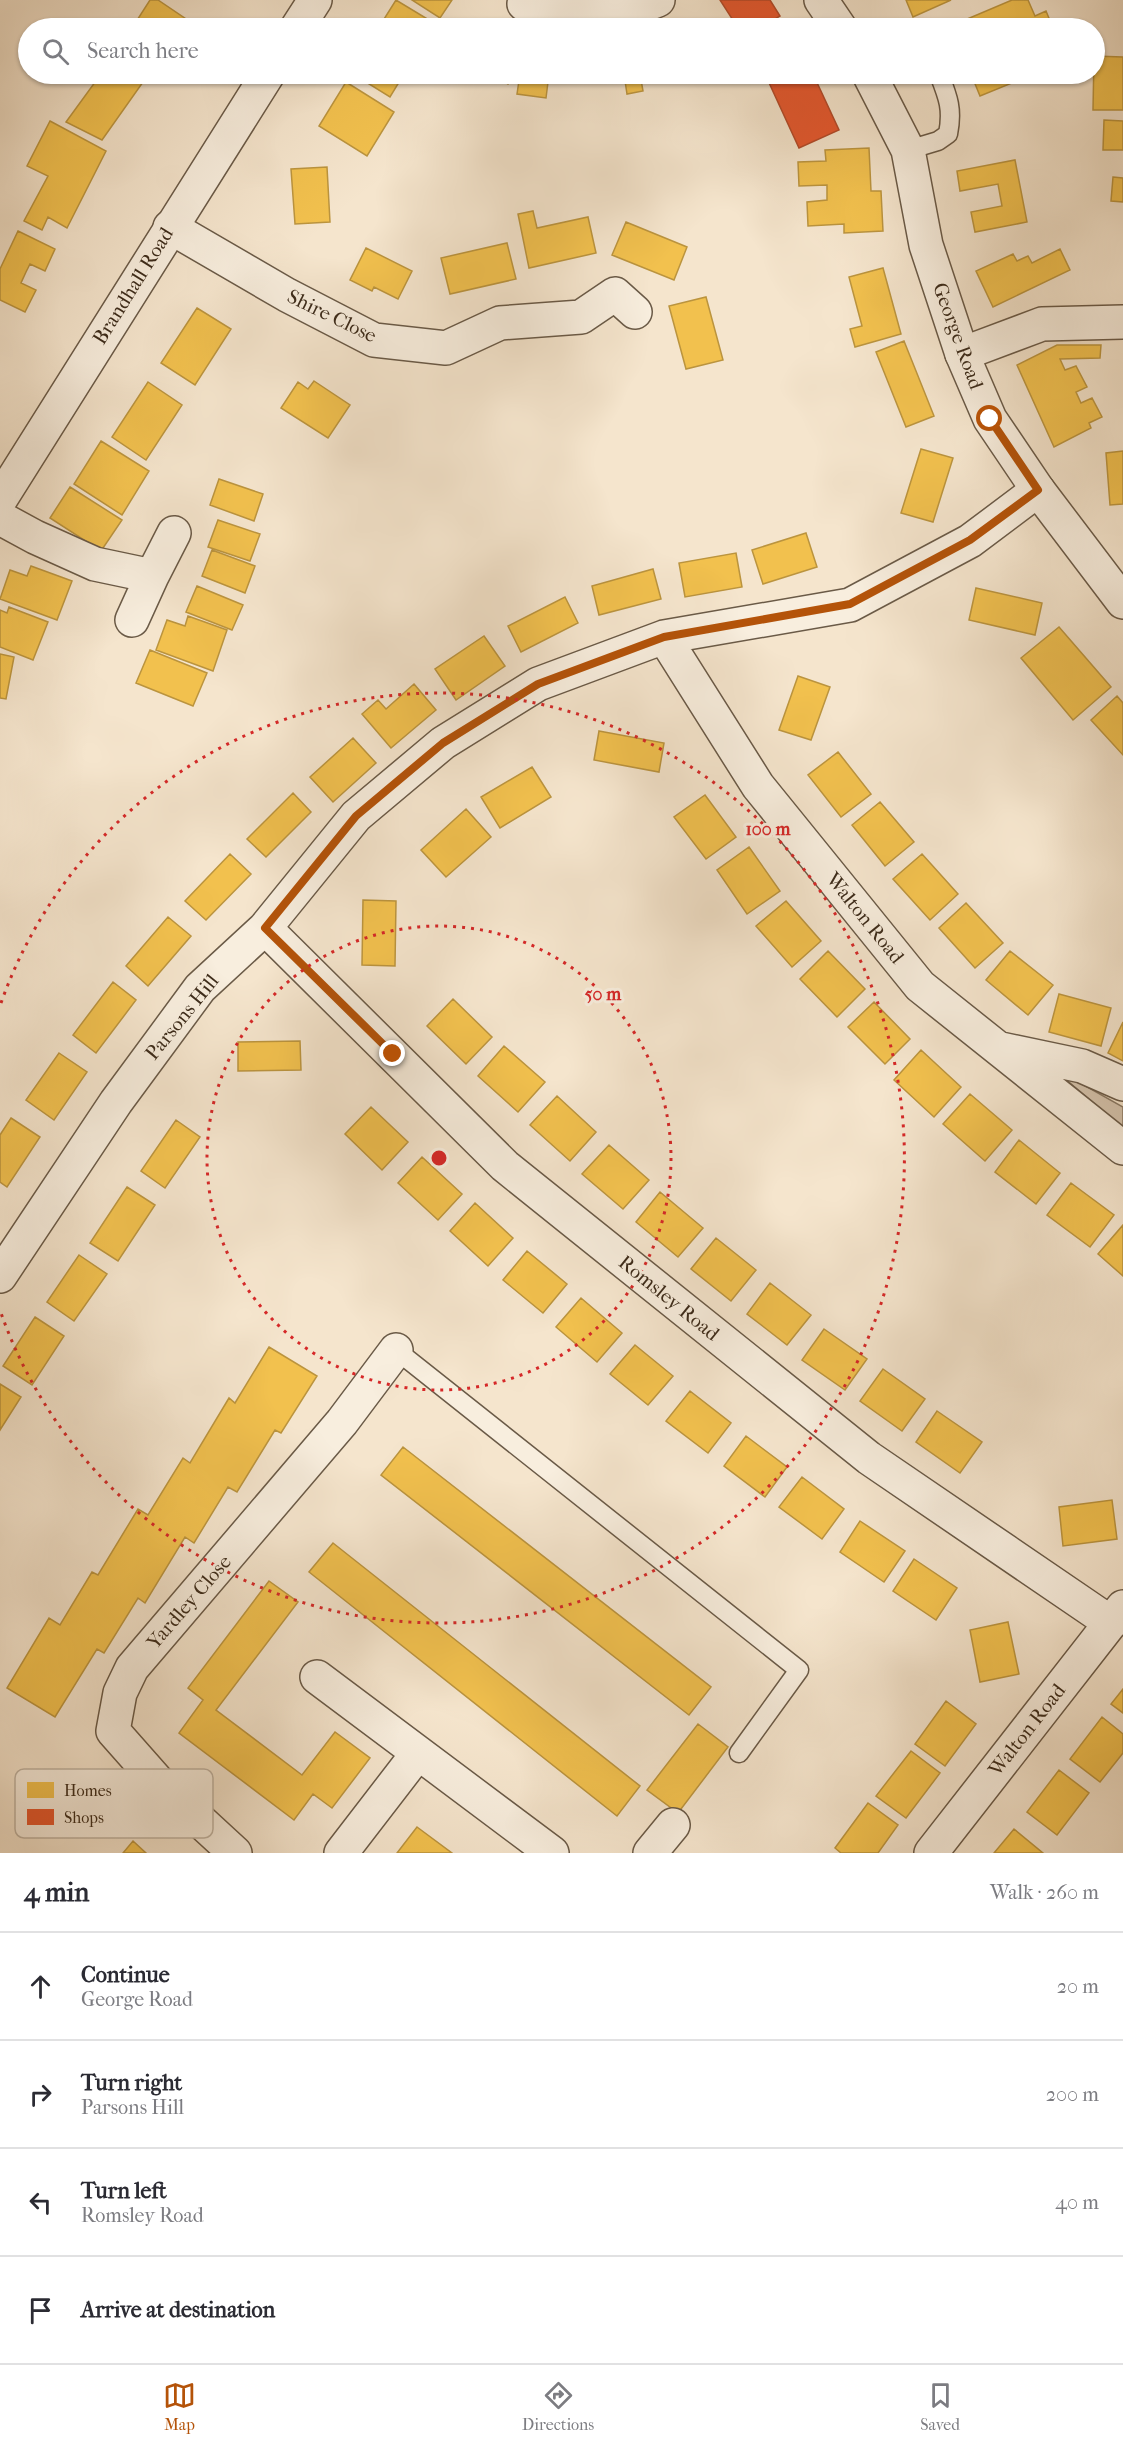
<!DOCTYPE html>
<meta charset="utf-8">
<style>
:root{--surface:#fff;--page:#f7f7f7;--text:#2b2b33;--muted:#7c7c81;--line:#e1e1e2;--accent:#b45309}
body{margin:0;font-family:"IM FELL French Canon",serif;background:var(--page);color:var(--text)}
.stop{position:absolute;width:18px;height:18px;margin:-14px;border:4px solid #b45309;border-radius:50%;background:#fff}
.stop.end{background:#b45309;border-color:#fff;box-shadow:0 2px 6px #0008}
.list{margin:0;padding:0;list-style:none}
h2{display:flex;justify-content:space-between;align-items:center;height:78px;margin:0;padding:0 24px;font-size:26px}
h2 small{font-size:20px;font-weight:400;color:var(--muted)}
.list li{display:grid;grid-template-columns:39px 1fr auto;gap:18px;align-items:center;box-sizing:border-box;height:108px;padding:0 24px;border-top:2px solid var(--line)}
.list b{display:block;font-size:22px;white-space:nowrap}
.list p{margin:0;font-size:20px;white-space:nowrap;color:var(--muted)}
.list em{font-size:20px;font-style:normal;color:var(--muted)}
.icon{flex:none;width:33px;height:33px;fill:none;stroke:currentColor;stroke-width:2;stroke-linecap:round;stroke-linejoin:round}
.map{position:relative;flex:none;width:1123px;height:1853px;overflow:hidden}
.search{position:absolute;background:var(--surface);box-shadow:0 2px 4px #0004;left:18px;right:18px;top:18px;height:66px;display:flex;align-items:center;gap:15px;box-sizing:border-box;padding:0 21px;border-radius:33px;color:var(--muted);font-size:22px}
.sheet{height:510px;background:var(--surface)}
nav{display:flex;justify-content:space-around;align-items:center;box-sizing:border-box;height:84px;border-top:2px solid var(--line);background:var(--surface);font-size:16px;color:var(--muted)}
nav a{display:grid;justify-items:center;gap:3px}
nav .on{color:var(--accent)}
.map>svg:first-child{display:block}
</style>
<div class="map">
<svg width="1123" height="1853" viewBox="0 0 1123 1853">
<rect width="100%" height="100%" fill="#f5e5cd"/>
<filter id="stains"><feTurbulence type="fractalNoise" baseFrequency=".00333" numOctaves="4"/><feColorMatrix values="0 0 0 0 .2 0 0 0 0 .09 0 0 0 0 .02 0 0 0 .5 -.17"/></filter>
<radialGradient id="worn" r=".72"><stop offset=".6" stop-color="#630" stop-opacity="0"/><stop offset="1" stop-color="#630" stop-opacity=".3"/></radialGradient>
<path fill="#d6c5af" stroke="#897864" stroke-width="1.5" d="M 1050,1066 L 1123,1107 L 1123,1128 Z"/>
<path fill="#f2c14e" stroke="#bb943e" stroke-width="1.5" d="M 150,0 L 158,0 L 186,19 L 179,28 L 132,28 Z
M 396,0 L 434,23 L 430,28 L 379,27 Z
M 412,0 L 452,0 L 440,18 Z
M 906,0 L 951,0 L 913,17 Z
M 1012,0 L 1028,0 L 1035,16 L 1046,11 L 1053,28 L 946,28 Z
M 1094,56 L 1123,57 L 1123,110 L 1093,110 Z
M 99,74 L 148,75 L 102,140 L 66,122 L 101,74 Z
M 353,74 L 404,74 L 390,97 Z
M 491,74 L 515,74 L 508,84 Z
M 520,74 L 549,74 L 546,98 L 517,94 Z
M 561,74 L 614,74 L 612,82 Z
M 624,74 L 640,74 L 643,91 L 627,94 Z
M 971,74 L 1027,74 L 1029,76 L 980,96 Z
M 346,82 L 394,112 L 367,156 L 319,126 Z
M 1104,120 L 1123,121 L 1123,150 L 1103,150 Z
M 50,121 L 106,151 L 67,228 L 48,217 L 42,230 L 24,221 L 48,176 L 27,166 Z
M 869,148 L 871,191 L 881,191 L 883,231 L 844,233 L 844,224 L 808,226 L 807,202 L 827,200 L 827,185 L 799,186 L 798,162 L 826,161 L 825,150 Z
M 1015,160 L 1027,222 L 975,232 L 971,212 L 1002,206 L 998,184 L 960,191 L 957,171 Z
M 327,167 L 330,222 L 295,224 L 291,169 Z
M 1113,177 L 1123,178 L 1123,202 L 1111,201 Z
M 533,211 L 537,228 L 588,217 L 596,253 L 529,268 L 518,214 Z
M 626,222 L 687,247 L 674,280 L 612,255 Z
M 18,231 L 55,249 L 45,271 L 30,264 L 26,272 L 21,283 L 36,290 L 25,312 L 0,300 L 0,269 Z
M 507,243 L 516,279 L 450,294 L 441,258 Z
M 366,248 L 412,271 L 398,299 L 374,287 L 372,291 L 350,280 Z
M 1060,249 L 1070,270 L 993,307 L 976,271 L 1013,254 L 1017,261 L 1028,256 L 1032,263 Z
M 883,268 L 901,334 L 855,347 L 850,329 L 862,326 L 849,277 Z
M 706,297 L 723,360 L 686,369 L 669,306 Z
M 197,308 L 231,329 L 195,385 L 161,363 Z
M 904,341 L 934,416 L 906,427 L 876,352 Z
M 1057,345 L 1101,345 L 1100,358 L 1060,359 L 1065,370 L 1076,366 L 1087,387 L 1076,392 L 1081,403 L 1092,398 L 1102,417 L 1089,423 L 1091,428 L 1054,447 L 1017,365 Z
M 314,381 L 350,405 L 328,438 L 281,408 L 298,382 L 308,389 Z
M 148,382 L 182,405 L 146,460 L 112,437 Z
M 101,441 L 149,471 L 122,515 L 74,484 Z
M 921,449 L 953,458 L 933,522 L 901,513 Z
M 1123,451 L 1123,504 L 1110,505 L 1106,453 Z
M 219,479 L 263,494 L 254,521 L 210,505 Z
M 70,487 L 122,520 L 101,551 L 50,518 Z
M 218,520 L 260,534 L 250,561 L 208,547 Z
M 806,533 L 817,567 L 763,584 L 752,550 Z
M 212,550 L 255,566 L 245,593 L 202,576 Z
M 736,553 L 742,587 L 685,597 L 679,563 Z
M 31,566 L 72,581 L 57,620 L 0,599 L 10,570 L 27,576 Z
M 653,569 L 661,599 L 599,615 L 592,586 Z
M 197,586 L 243,605 L 232,630 L 186,612 Z
M 976,588 L 1042,603 L 1035,635 L 969,620 Z
M 565,597 L 578,623 L 521,652 L 508,626 Z
M 9,607 L 48,622 L 33,660 L 0,647 L 0,610 L 7,613 Z
M 188,616 L 227,630 L 213,671 L 156,650 L 167,620 L 185,626 Z
M 1059,627 L 1111,687 L 1073,720 L 1021,658 Z
M 484,636 L 505,666 L 456,700 L 435,669 Z
M 150,650 L 207,673 L 193,706 L 136,683 Z
M 0,654 L 14,657 L 6,699 L 0,698 Z
M 798,676 L 830,687 L 811,740 L 779,730 Z
M 414,684 L 436,710 L 391,748 L 362,714 L 378,700 L 386,709 Z
M 1117,696 L 1123,703 L 1123,755 L 1091,720 Z
M 599,731 L 664,743 L 659,772 L 594,760 Z
M 353,738 L 376,763 L 333,802 L 310,777 Z
M 838,752 L 871,794 L 841,817 L 808,775 Z
M 532,767 L 551,797 L 500,828 L 481,797 Z
M 293,793 L 311,812 L 266,857 L 247,839 Z
M 705,795 L 736,837 L 706,859 L 674,817 Z
M 880,802 L 914,842 L 885,866 L 852,825 Z
M 466,809 L 491,837 L 446,877 L 421,850 Z
M 749,847 L 780,891 L 747,914 L 717,870 Z
M 230,854 L 251,874 L 206,920 L 185,901 Z
M 922,854 L 958,894 L 930,920 L 893,879 Z
M 363,900 L 396,901 L 395,966 L 362,965 Z
M 786,901 L 821,941 L 792,967 L 756,926 Z
M 966,903 L 1003,943 L 975,968 L 939,928 Z
M 168,917 L 191,936 L 148,986 L 126,966 Z
M 828,951 L 865,989 L 837,1017 L 800,979 Z
M 1010,951 L 1053,985 L 1028,1015 L 986,980 Z
M 113,982 L 136,1000 L 96,1053 L 73,1035 Z
M 1059,994 L 1111,1008 L 1101,1046 L 1049,1032 Z
M 453,999 L 492,1037 L 466,1064 L 427,1026 Z
M 874,1002 L 910,1039 L 885,1064 L 848,1027 Z
M 1123,1022 L 1123,1061 L 1108,1053 Z
M 300,1041 L 301,1070 L 238,1071 L 238,1042 Z
M 504,1046 L 545,1082 L 518,1112 L 478,1076 Z
M 921,1050 L 961,1087 L 934,1117 L 894,1080 Z
M 59,1053 L 87,1072 L 54,1120 L 26,1100 Z
M 970,1094 L 1012,1130 L 985,1161 L 943,1124 Z
M 557,1096 L 596,1132 L 570,1161 L 530,1125 Z
M 371,1107 L 408,1142 L 382,1170 L 345,1134 Z
M 11,1118 L 40,1137 L 7,1187 L 0,1182 L 0,1135 Z
M 176,1120 L 200,1137 L 165,1188 L 141,1171 Z
M 1019,1140 L 1060,1173 L 1036,1204 L 995,1172 Z
M 609,1145 L 649,1180 L 623,1209 L 582,1174 Z
M 422,1157 L 462,1194 L 438,1220 L 398,1183 Z
M 1071,1183 L 1114,1215 L 1090,1247 L 1047,1215 Z
M 127,1187 L 155,1205 L 118,1261 L 90,1243 Z
M 660,1192 L 703,1228 L 678,1257 L 636,1222 Z
M 475,1203 L 513,1238 L 488,1266 L 450,1231 Z
M 1123,1225 L 1123,1276 L 1098,1254 Z
M 716,1238 L 756,1270 L 731,1301 L 691,1269 Z
M 527,1251 L 567,1284 L 543,1313 L 503,1280 Z
M 79,1255 L 107,1274 L 74,1321 L 47,1302 Z
M 770,1283 L 811,1315 L 787,1345 L 747,1314 Z
M 581,1298 L 622,1333 L 597,1362 L 556,1327 Z
M 35,1317 L 64,1336 L 32,1385 L 3,1366 Z
M 824,1329 L 867,1359 L 845,1390 L 802,1360 Z
M 635,1345 L 673,1376 L 648,1405 L 610,1374 Z
M 269,1347 L 317,1376 L 281,1433 L 275,1430 L 237,1492 L 228,1487 L 194,1543 L 185,1537 L 145,1603 L 138,1598 L 104,1653 L 97,1649 L 55,1717 L 7,1688 L 49,1618 L 60,1625 L 92,1572 L 98,1575 L 138,1509 L 148,1515 L 183,1458 L 190,1463 L 229,1398 L 235,1403 Z
M 883,1369 L 925,1399 L 902,1431 L 860,1401 Z
M 0,1384 L 21,1397 L 0,1430 Z
M 690,1391 L 731,1423 L 708,1453 L 666,1421 Z
M 937,1411 L 982,1442 L 960,1473 L 916,1442 Z
M 746,1436 L 787,1467 L 765,1497 L 724,1466 Z
M 403,1447 L 711,1687 L 689,1715 L 381,1475 Z
M 802,1477 L 844,1509 L 822,1539 L 779,1507 Z
M 1112,1500 L 1117,1539 L 1063,1546 L 1059,1507 Z
M 860,1521 L 905,1551 L 884,1582 L 840,1552 Z
M 333,1543 L 640,1786 L 617,1816 L 309,1572 Z
M 914,1559 L 957,1588 L 936,1620 L 893,1591 Z
M 269,1581 L 298,1602 L 216,1710 L 302,1775 L 335,1732 L 370,1758 L 332,1808 L 313,1794 L 294,1820 L 179,1733 L 203,1700 L 188,1688 Z
M 1008,1622 L 1019,1674 L 980,1682 L 970,1630 Z
M 1123,1689 L 1123,1713 L 1111,1704 Z
M 946,1701 L 976,1724 L 945,1766 L 915,1744 Z
M 1102,1717 L 1123,1734 L 1123,1753 L 1100,1782 L 1070,1759 Z
M 698,1724 L 728,1747 L 678,1813 L 647,1790 Z
M 911,1751 L 940,1773 L 906,1818 L 876,1796 Z
M 1059,1770 L 1089,1793 L 1057,1835 L 1027,1812 Z
M 868,1803 L 898,1825 L 878,1853 L 841,1853 L 835,1848 Z
M 417,1827 L 452,1853 L 397,1853 Z
M 1014,1829 L 1043,1853 L 994,1853 Z
M 133,1841 L 146,1853 L 123,1853 Z"/>
<path fill="#e4572e" stroke="#b24a28" stroke-width="1.5" d="M 720,0 L 770,0 L 780,16 L 760,28 L 738,28 Z
M 765,74 L 813,74 L 839,130 L 799,148 Z"/>
<g fill="none" stroke-linecap="round" stroke-linejoin="round">
<defs>
<path id="service" d="M 908,150 L 938,141 L 948,134 C 953,109 948,97 939,74
M 396,1350 L 799,1670 L 739,1753"/>
<path id="minor" d="M 524,4 L 590,11 L 632,10 L 658,0
M 170,227 L 287,295 L 374,340 L 446,348 L 500,323 L 581,317 L 615,294 L 635,312
M 962,354 L 1042,324 L 1123,322
M 0,518 L 35,537 L 95,564 L 152,576 L 174,533
M 132,620 L 152,576
M 664,637 L 758,786 L 920,986 L 1123,1148
M 265,928 L 505,1166 L 869,1458 L 1111,1623
M 1001,1049 L 1082,1066 L 1123,1084
M 0,1276 L 116,1102 L 200,988 L 265,928 L 356,816 L 443,743 L 538,684 L 664,637 L 850,605 L 970,541 L 1038,490
M 317,1677 L 552,1853
M 235,1853 L 158,1782 L 113,1731 L 120,1693 L 132,1668 L 342,1422 L 396,1350
M 341,1853 L 418,1753
M 650,1853 L 673,1825
M 931,1853 L 1123,1607"/>
<path id="tertiary" d="M 821,0 L 840,28
M 297,28 L 315,0
M 869,74 L 908,150 L 926,245 L 962,354 L 990,419 L 1038,490 L 1123,602
M 0,500 L 268,74"/>
</defs>
<use href="#service" stroke="#6a5a47" stroke-width="21"/>
<use href="#minor" stroke="#6a5a47" stroke-width="36"/>
<use href="#tertiary" stroke="#6a5a47" stroke-width="36"/>
<use href="#service" stroke="#f8eede" stroke-width="18"/>
<use href="#minor" stroke="#f8eede" stroke-width="33"/>
<use href="#tertiary" stroke="#f8eede" stroke-width="33"/>
</g>
<g fill="none" stroke-linecap="round" stroke-linejoin="round">
<path stroke="#b45309" stroke-width="8" d="M 393,1054 L 265,928 L 356,816 L 443,743 L 538,684 L 664,637 L 850,604 L 970,540 L 1038,490 L 990,419"/>
</g>
<g fill="none" stroke="#d62828" stroke-width="3" stroke-dasharray="3 6">
<circle cx="439" cy="1158" r="232"/>
<path d="M1 1003A465 465 0 1 1 1 1313"/>
</g>
<g text-anchor="middle" dominant-baseline="central" stroke-width="6" stroke-linejoin="round" paint-order="stroke">
<g font-size="20" fill="#3c2b1a" stroke="#f8eede">
<text transform="translate(133 286) rotate(-58)">Brandhall Road</text>
<text transform="translate(332 316) rotate(26)">Shire Close</text>
<text transform="translate(958 336) rotate(70)">George Road</text>
<text transform="translate(865 918) rotate(51)">Walton Road</text>
<text transform="translate(182 1017) rotate(-51)">Parsons Hill</text>
<text transform="translate(669 1298) rotate(39)">Romsley Road</text>
<text transform="translate(189 1602) rotate(-49)">Yardley Close</text>
<text transform="translate(1027 1730) rotate(-52)">Walton Road</text>
</g>
</g>
<rect x="15" y="1769" width="198" height="69" rx="9" fill="#f8eede" stroke="#c0b4a3" stroke-width="1.5"/>
<rect x="27" y="1782" width="27" height="16" fill="#f2c14e"/>
<rect x="27" y="1809" width="27" height="16" fill="#e4572e"/>
<g font-size="16" fill="#3c2b1a">
<text x="64" y="1796">Homes</text>
<text x="64" y="1823">Shops</text>
</g>
<circle cx="439" cy="1158" r="9" fill="#d62828" stroke="#f8eede" stroke-width="3"/>
<g font-size="18" text-anchor="middle" font-weight="bold" fill="#d62828" stroke="#f8eede" stroke-width="6" stroke-linejoin="round" paint-order="stroke">
<text x="768" y="835">100 m</text>
<text x="603" y="1000">50 m</text>
</g>
<rect width="100%" height="100%" filter="url(#stains)"/>
<rect width="100%" height="100%" fill="url(#worn)"/>
</svg>
<div class="stop" style="left:990px;top:419px"></div>
<div class="stop end" style="left:393px;top:1054px"></div>
<div class="search"><svg class="icon" aria-label="search" viewBox="0 0 24 24"><circle cx="10" cy="10" r="6"/><path d="M15 15l6 6"/></svg>Search here</div>
</div>
<section class="sheet">
<h2>4 min<small>Walk · 260 m</small></h2>
<ul class="list">
<li><svg class="icon" aria-label="ahead" viewBox="0 0 24 24"><path d="M12 20V5M6 11l6-6 6 6"/></svg><div><b>Continue</b><p>George Road</p></div><em>20 m</em></li>
<li><svg class="icon" aria-label="right" viewBox="0 0 24 24"><path d="M7 20v-9h11M14 6l5 5-5 5"/></svg><div><b>Turn right</b><p>Parsons Hill</p></div><em>200 m</em></li>
<li><svg class="icon" aria-label="left" viewBox="0 0 24 24"><path d="M17 20v-9H6M10 6l-5 5 5 5"/></svg><div><b>Turn left</b><p>Romsley Road</p></div><em>40 m</em></li>
<li><svg class="icon" aria-label="arrive" viewBox="0 0 24 24"><path d="M6 21V4h12l-3 4 3 4H6"/></svg><div><b>Arrive at destination</b></div></li>
</ul>
</section>
<nav>
<a class="on"><svg class="icon" aria-label="map" viewBox="0 0 24 24"><path d="M3 6l6-2 6 2 6-2v14l-6 2-6-2-6 2zM9 4v14M15 6v14"/></svg>Map</a>
<a><svg class="icon" aria-label="directions" viewBox="0 0 24 24"><path d="M12 3l9 9-9 9-9-9zM9 14v-3h6M13 9l2 2-2 2"/></svg>Directions</a>
<a><svg class="icon" aria-label="saved" viewBox="0 0 24 24"><path d="M7 4h10v16l-5-4-5 4z"/></svg>Saved</a>
</nav>
